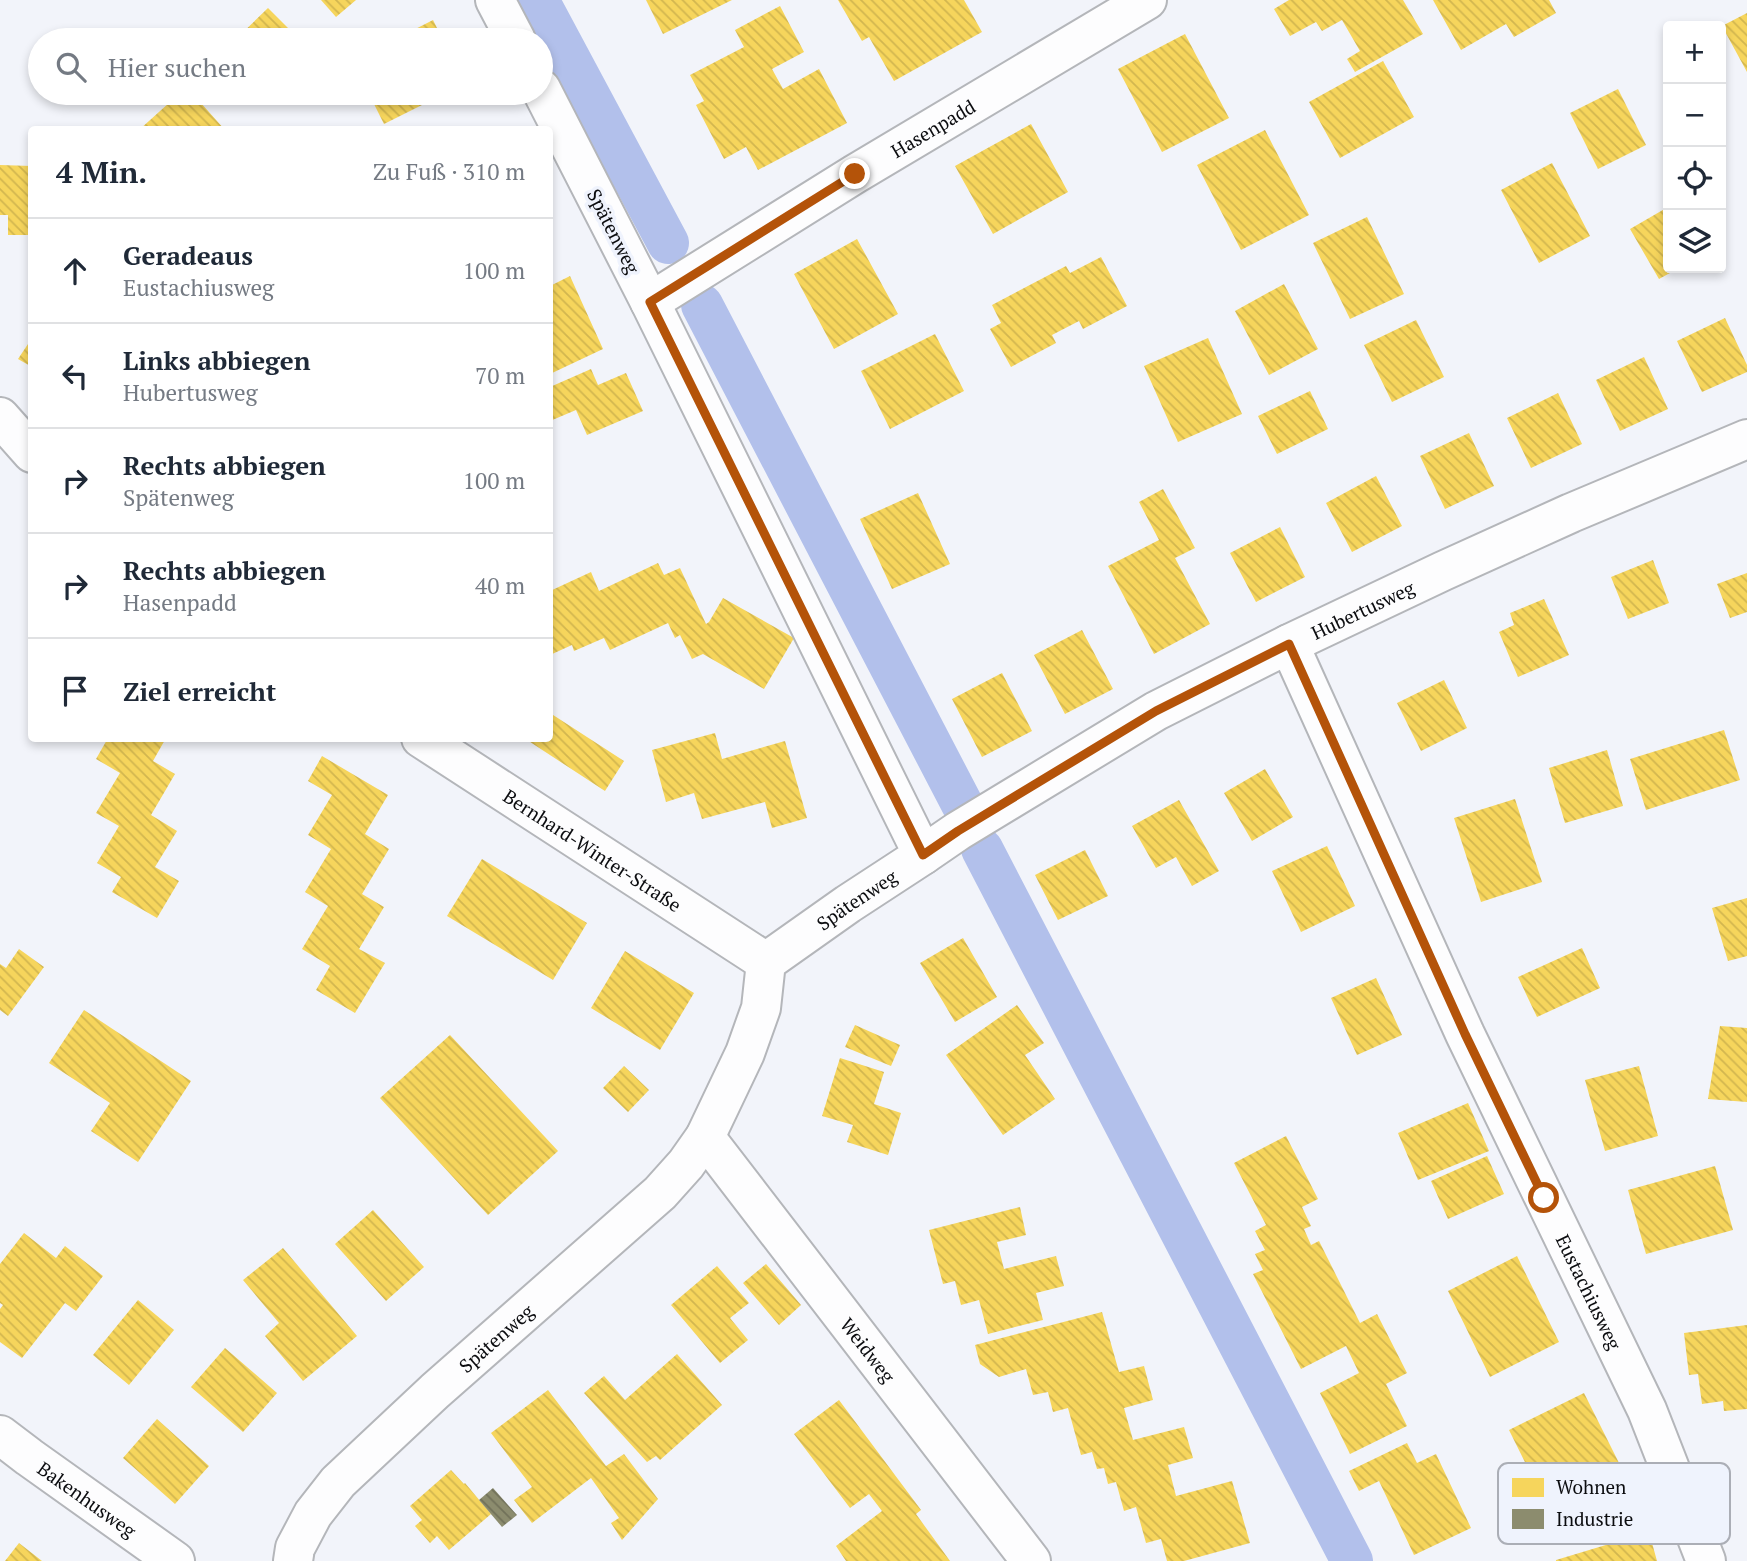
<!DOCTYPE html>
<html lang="de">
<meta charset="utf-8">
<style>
:root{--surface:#fff;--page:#f6f6f7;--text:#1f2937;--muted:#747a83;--line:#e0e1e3}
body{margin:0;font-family:"PT Serif",serif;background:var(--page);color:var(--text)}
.controls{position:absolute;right:21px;top:21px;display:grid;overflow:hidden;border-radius:7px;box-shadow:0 4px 10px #0003}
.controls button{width:63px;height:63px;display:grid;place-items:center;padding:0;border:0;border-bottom:2px solid var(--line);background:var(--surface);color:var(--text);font:35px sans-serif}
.stop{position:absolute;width:21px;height:21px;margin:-16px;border:5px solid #b45309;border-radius:50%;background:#fff}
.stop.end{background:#b45309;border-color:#fff;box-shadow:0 2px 7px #0008}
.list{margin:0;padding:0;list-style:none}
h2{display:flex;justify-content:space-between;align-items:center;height:91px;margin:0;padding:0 28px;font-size:30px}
h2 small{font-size:23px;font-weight:400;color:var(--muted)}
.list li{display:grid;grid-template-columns:46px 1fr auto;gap:21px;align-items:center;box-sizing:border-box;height:105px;padding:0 28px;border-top:2px solid var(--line)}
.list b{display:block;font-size:26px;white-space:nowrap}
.list p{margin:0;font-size:23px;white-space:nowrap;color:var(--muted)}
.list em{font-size:23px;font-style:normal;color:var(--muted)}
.icon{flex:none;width:38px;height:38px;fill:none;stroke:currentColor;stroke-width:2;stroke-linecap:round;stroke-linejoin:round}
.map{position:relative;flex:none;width:1747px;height:1561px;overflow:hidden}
.search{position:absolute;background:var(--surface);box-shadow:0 4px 10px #0003;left:28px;top:28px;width:525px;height:77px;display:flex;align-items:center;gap:18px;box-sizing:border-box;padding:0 24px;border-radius:38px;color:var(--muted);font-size:26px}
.panel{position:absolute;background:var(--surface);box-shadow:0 4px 10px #0003;left:28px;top:126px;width:525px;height:616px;border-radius:7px}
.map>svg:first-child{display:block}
</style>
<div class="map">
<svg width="1747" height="1561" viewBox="0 0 1747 1561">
<defs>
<pattern id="homes-back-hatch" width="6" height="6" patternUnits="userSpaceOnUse" patternTransform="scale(1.75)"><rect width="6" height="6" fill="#f6d55c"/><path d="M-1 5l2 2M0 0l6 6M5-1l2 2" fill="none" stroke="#d2b64f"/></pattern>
<pattern id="industry-back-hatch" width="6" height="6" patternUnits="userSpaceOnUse" patternTransform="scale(1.75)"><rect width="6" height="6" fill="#8c8c6e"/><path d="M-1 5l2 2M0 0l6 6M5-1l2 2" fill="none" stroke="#717159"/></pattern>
</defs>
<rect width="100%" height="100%" fill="#f2f4fa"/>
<path fill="url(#homes-back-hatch)" d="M 321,0 L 356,0 L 336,17 Z
M 646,0 L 732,0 L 663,34 Z
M 838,0 L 964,0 L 982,32 L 894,81 L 869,37 L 862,41 Z
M 1289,0 L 1403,0 L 1423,34 L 1355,72 L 1347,59 L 1360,51 L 1342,20 L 1322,31 L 1316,22 L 1290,36 L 1274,9 Z
M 1433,0 L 1549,0 L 1556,13 L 1514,37 L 1506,24 L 1461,50 Z
M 780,6 L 804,52 L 772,69 L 783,89 L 819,69 L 847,123 L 758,170 L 746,147 L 724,159 L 696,105 L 704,101 L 690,75 L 744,47 L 735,30 Z
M 268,8 L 300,40 L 235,40 Z
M 1747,13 L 1747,72 L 1722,26 Z
M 433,20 L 443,40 L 394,40 Z
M 1185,34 L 1229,118 L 1162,152 L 1118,69 Z
M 1383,61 L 1414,117 L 1340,158 L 1309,102 Z
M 1618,89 L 1646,145 L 1598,169 L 1570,113 Z
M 180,93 L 192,93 L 225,130 L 139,130 Z
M 381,93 L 418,93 L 424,104 L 384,124 L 371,98 Z
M 1031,124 L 1068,192 L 993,234 L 955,166 Z
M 1265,130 L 1309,215 L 1241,250 L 1197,165 Z
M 1552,163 L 1590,236 L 1539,263 L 1501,190 Z
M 0,165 L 32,166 L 32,235 L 8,235 L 8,215 L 0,215 Z
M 1668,207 L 1668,268 L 1679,268 L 1659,279 L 1630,229 Z
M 1367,217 L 1404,294 L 1350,319 L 1313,243 Z
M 857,239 L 898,314 L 834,349 L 794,274 Z
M 1101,257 L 1127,306 L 1083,329 L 1079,321 L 1052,335 L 1056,343 L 1011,367 L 990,329 L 1001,323 L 992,305 L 1066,266 L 1070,273 Z
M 570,276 L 603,349 L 550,374 L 550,286 Z
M 1284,284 L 1318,349 L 1269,375 L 1235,311 Z
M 1725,318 L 1747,365 L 1747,372 L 1702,392 L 1677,341 Z
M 1416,320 L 1444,377 L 1392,402 L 1364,345 Z
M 935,334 L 964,391 L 890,429 L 861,371 Z
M 32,338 L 32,367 L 18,359 Z
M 1208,338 L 1242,414 L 1178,442 L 1144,366 Z
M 1644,357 L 1668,409 L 1620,431 L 1596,380 Z
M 591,369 L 598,385 L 626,373 L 643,411 L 587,435 L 576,410 L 550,421 L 550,387 Z
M 1310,391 L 1328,429 L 1277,454 L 1258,416 Z
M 1558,393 L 1582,444 L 1531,468 L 1507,418 Z
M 1469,433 L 1494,486 L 1445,509 L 1420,456 Z
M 1376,476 L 1402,526 L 1352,552 L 1326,503 Z
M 1163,489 L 1195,548 L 1175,558 L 1210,624 L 1154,654 L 1108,566 L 1159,540 L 1139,502 Z
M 918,493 L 950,564 L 892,589 L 860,519 Z
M 1280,527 L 1305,577 L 1256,602 L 1230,553 Z
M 1653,560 L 1669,603 L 1628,619 L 1611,577 Z
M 658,563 L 664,575 L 680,568 L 706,624 L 709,622 L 723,598 L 794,638 L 764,689 L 703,654 L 692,659 L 680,635 L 675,638 L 668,623 L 610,650 L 604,638 L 574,651 L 572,645 L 550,655 L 550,591 L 591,572 L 599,591 Z
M 1747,573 L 1747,612 L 1730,618 L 1717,584 Z
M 1544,599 L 1569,655 L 1518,677 L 1499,632 L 1514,625 L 1510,613 Z
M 1082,630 L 1113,689 L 1065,714 L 1034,655 Z
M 1002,673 L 1032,731 L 982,757 L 952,699 Z
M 1444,680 L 1467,728 L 1421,751 L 1397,703 Z
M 550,713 L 624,761 L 605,791 L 524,738 L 550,738 Z
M 1724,730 L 1740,780 L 1646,810 L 1630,759 Z
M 715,733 L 722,759 L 785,741 L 807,818 L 772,828 L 765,802 L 702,819 L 694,793 L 666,802 L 652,750 Z
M 108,738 L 166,738 L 153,761 L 175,774 L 151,815 L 177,831 L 155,867 L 179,881 L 157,918 L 112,892 L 121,877 L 97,863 L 119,826 L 96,813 L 120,773 L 96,759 Z
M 1607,750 L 1623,806 L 1565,823 L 1549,768 Z
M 322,756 L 388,795 L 365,834 L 389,849 L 362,894 L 384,907 L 359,949 L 385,963 L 355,1013 L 316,990 L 330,966 L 302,949 L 328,906 L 305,892 L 331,849 L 308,835 L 332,795 L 308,781 Z
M 1265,769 L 1293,817 L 1252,841 L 1224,793 Z
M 1515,799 L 1542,882 L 1481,902 L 1454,818 Z
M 1179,800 L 1219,871 L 1192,886 L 1176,857 L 1156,868 L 1132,826 Z
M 1327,846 L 1355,906 L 1301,932 L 1272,871 Z
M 1085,850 L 1108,896 L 1058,920 L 1035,875 Z
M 482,859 L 587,923 L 553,980 L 447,916 Z
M 1747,898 L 1747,956 L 1728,961 L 1712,908 Z
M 963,938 L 997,997 L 955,1022 L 920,963 Z
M 1582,948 L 1600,988 L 1537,1017 L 1518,977 Z
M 19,949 L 44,967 L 8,1016 L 0,1010 L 0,964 L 6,968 Z
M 625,951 L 694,993 L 660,1050 L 591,1008 Z
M 1376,978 L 1402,1035 L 1357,1055 L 1331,998 Z
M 1017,1005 L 1044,1043 L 1025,1055 L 1055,1099 L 1003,1135 L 946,1055 Z
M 84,1010 L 191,1081 L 138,1162 L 91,1131 L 110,1103 L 49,1063 Z
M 855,1025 L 900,1045 L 891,1066 L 845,1047 Z
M 1720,1026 L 1747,1028 L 1747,1102 L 1708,1099 Z
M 450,1035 L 558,1151 L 488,1215 L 380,1098 Z
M 840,1058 L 884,1072 L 874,1104 L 901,1113 L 888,1155 L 847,1142 L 853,1125 L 822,1116 Z
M 624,1066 L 649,1090 L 628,1112 L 603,1088 Z
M 1639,1066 L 1658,1136 L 1605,1151 L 1585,1080 Z
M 1468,1103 L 1489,1151 L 1418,1180 L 1398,1133 Z
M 1286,1136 L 1318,1199 L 1302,1207 L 1311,1226 L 1304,1229 L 1311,1245 L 1319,1241 L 1360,1323 L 1377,1314 L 1407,1373 L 1386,1384 L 1407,1426 L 1350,1454 L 1320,1393 L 1359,1373 L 1346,1346 L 1301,1369 L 1253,1274 L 1263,1270 L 1255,1254 L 1265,1250 L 1255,1231 L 1266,1225 L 1234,1163 Z
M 1487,1156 L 1504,1194 L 1448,1219 L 1431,1181 Z
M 1715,1166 L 1733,1230 L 1646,1254 L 1628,1190 Z
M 1020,1207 L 1026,1235 L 997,1242 L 1004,1269 L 1056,1256 L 1064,1286 L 1036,1293 L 1043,1320 L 988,1334 L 979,1300 L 961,1305 L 955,1281 L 943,1284 L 929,1230 Z
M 373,1210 L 424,1267 L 386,1301 L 335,1244 Z
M 24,1233 L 56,1258 L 65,1246 L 103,1276 L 76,1311 L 65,1303 L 22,1358 L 0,1342 L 0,1309 L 3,1305 L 0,1303 L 0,1264 Z
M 283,1248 L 357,1336 L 303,1381 L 265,1336 L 279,1323 L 243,1280 Z
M 1517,1256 L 1559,1342 L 1490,1377 L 1448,1291 Z
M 766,1264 L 801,1305 L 779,1325 L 743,1283 Z
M 717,1266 L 749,1303 L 730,1318 L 748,1340 L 720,1363 L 671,1305 Z
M 138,1300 L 174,1330 L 129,1385 L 93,1355 Z
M 1102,1312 L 1119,1372 L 1144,1366 L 1153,1400 L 1124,1408 L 1133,1440 L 1184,1427 L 1193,1458 L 1168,1465 L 1176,1496 L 1232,1481 L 1250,1543 L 1184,1561 L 1167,1561 L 1161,1539 L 1146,1543 L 1136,1507 L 1124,1511 L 1116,1482 L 1108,1484 L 1104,1468 L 1097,1469 L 1092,1452 L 1081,1455 L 1068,1408 L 1053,1412 L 1048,1392 L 1033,1395 L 1026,1369 L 999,1377 L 980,1364 L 975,1345 Z
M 1747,1325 L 1747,1409 L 1724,1411 L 1723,1401 L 1702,1404 L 1698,1374 L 1689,1375 L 1684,1333 Z
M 225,1348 L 277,1393 L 243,1432 L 191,1387 Z
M 677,1354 L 722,1405 L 660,1460 L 656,1456 L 647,1462 L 584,1393 L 604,1376 L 625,1400 Z
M 548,1390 L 606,1466 L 624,1454 L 658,1499 L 622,1540 L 611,1523 L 619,1518 L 591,1478 L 532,1523 L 514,1500 L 532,1487 L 491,1433 Z
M 1584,1393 L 1632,1489 L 1557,1527 L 1509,1430 Z
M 839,1400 L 921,1510 L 916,1514 L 950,1561 L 846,1561 L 836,1546 L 882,1511 L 869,1494 L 850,1508 L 794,1434 Z
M 157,1419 L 209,1466 L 175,1504 L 123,1458 Z
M 1407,1443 L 1417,1463 L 1436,1454 L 1471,1528 L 1414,1555 L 1379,1481 L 1359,1491 L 1349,1471 Z
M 451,1470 L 464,1484 L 465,1483 L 491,1514 L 449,1550 L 437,1536 L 430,1543 L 415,1526 L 422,1520 L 410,1506 Z
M 1649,1532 L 1657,1561 L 1556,1561 L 1556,1560 Z
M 19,1543 L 42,1561 L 5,1561 Z"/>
<path fill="url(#industry-back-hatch)" d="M 493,1488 L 517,1515 L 502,1527 L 479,1500 Z"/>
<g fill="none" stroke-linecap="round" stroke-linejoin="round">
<path stroke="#b2c0eb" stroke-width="42" d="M 538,0 L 668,243
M 702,305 L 962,804
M 982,849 L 1352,1561"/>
<defs>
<g id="minor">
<path d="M 495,0 L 516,40"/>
<path id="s1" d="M 650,302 L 855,174 L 1147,0"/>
<path d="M 0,417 L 32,453"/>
<path id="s2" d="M 1289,644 L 1465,1034 L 1647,1410 L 1706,1561"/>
<path id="s3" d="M 421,738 L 766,962"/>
<path id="s4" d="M 923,855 L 958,831 L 1156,711 L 1289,644 L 1443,571 L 1571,513 L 1747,439"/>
<path id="s5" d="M 705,1137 L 1031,1561"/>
<path id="s6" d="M 0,1435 L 29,1457 L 175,1561"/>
<path id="s7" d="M 293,1561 L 295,1548 L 313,1514 L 338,1482 L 435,1391 L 660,1193 L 686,1164 L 705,1137 L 745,1053 L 761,1008 L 766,962 L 848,904 L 923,855 L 650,302 L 541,89"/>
</g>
</defs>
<use href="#minor" stroke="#b4b6ba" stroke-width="42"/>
<use href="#minor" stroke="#fdfdfe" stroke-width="38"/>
</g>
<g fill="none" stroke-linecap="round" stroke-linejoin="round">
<path stroke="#b45309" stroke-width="9" d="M 855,174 L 650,302 L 923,855 L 958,831 L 1156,711 L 1289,644 L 1465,1034 L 1544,1198"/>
</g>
<g text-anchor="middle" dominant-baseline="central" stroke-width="7" stroke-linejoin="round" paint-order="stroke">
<g font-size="19" fill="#0b0c0f" stroke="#eff3fd">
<text stroke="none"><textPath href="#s1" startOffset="332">Hasenpadd</textPath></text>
<text transform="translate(614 231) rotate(63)">Spätenweg</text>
<text stroke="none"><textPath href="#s4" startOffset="504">Hubertusweg</textPath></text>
<text stroke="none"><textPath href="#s3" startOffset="205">Bernhard-Winter-Straße</textPath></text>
<text stroke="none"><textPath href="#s7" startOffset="894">Spätenweg</textPath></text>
<text stroke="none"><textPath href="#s2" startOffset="714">Eustachiusweg</textPath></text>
<text stroke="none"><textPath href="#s7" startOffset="306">Spätenweg</textPath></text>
<text stroke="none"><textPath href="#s5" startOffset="268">Weidweg</textPath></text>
<text stroke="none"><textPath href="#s6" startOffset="108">Bakenhusweg</textPath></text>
</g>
</g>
<rect x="1498" y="1463" width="232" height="81" rx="10" fill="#eff3fd" stroke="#abaeb6" stroke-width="2"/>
<rect x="1512" y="1478" width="32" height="19" fill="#f6d55c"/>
<rect x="1512" y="1509" width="32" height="20" fill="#8c8c6e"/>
<g font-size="19" fill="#0b0c0f">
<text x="1556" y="1494">Wohnen</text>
<text x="1556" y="1526">Industrie</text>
</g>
</svg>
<div class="controls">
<button>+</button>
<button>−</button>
<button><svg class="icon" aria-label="locate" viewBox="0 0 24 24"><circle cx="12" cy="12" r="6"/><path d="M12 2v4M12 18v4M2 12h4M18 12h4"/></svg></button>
<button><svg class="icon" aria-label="layers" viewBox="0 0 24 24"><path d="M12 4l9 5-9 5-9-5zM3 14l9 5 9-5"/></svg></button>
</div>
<div class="stop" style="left:1544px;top:1198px"></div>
<div class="stop end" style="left:855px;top:174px"></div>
<div class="search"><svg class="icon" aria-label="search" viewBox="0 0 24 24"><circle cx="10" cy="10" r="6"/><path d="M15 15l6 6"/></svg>Hier suchen</div>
<section class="panel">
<h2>4 Min.<small>Zu Fuß · 310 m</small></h2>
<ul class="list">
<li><svg class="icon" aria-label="ahead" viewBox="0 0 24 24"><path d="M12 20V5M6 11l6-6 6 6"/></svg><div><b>Geradeaus</b><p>Eustachiusweg</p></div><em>100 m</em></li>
<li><svg class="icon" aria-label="left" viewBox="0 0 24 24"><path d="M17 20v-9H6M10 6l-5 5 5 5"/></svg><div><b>Links abbiegen</b><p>Hubertusweg</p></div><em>70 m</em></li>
<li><svg class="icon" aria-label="right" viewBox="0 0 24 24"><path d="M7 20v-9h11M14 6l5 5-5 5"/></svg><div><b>Rechts abbiegen</b><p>Spätenweg</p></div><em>100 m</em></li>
<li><svg class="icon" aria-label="right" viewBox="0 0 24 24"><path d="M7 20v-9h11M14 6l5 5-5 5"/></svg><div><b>Rechts abbiegen</b><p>Hasenpadd</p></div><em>40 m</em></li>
<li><svg class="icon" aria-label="arrive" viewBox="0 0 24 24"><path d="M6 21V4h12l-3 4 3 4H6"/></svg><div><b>Ziel erreicht</b></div></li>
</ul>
</section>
</div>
